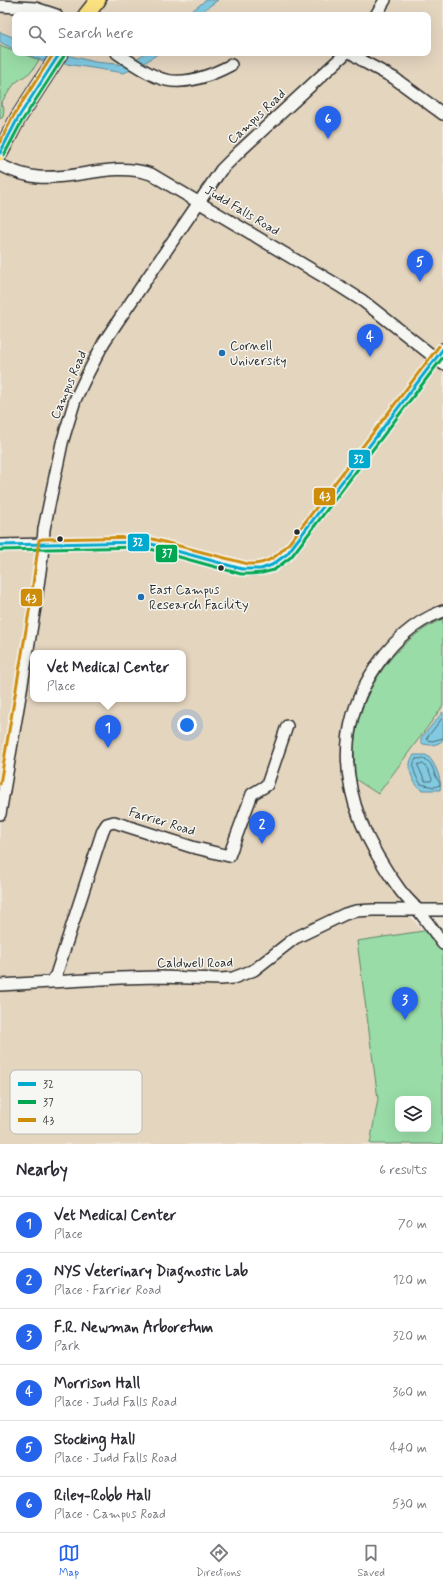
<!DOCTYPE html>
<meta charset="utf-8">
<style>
:root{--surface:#fff;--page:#f2f2f3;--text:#2b2b33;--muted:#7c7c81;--line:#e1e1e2;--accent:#2563eb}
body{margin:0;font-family:Mynerve,sans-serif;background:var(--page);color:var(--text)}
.controls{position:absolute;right:12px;bottom:12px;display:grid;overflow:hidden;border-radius:8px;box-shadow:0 4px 16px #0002}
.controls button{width:36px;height:36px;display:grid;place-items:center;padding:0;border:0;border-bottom:1px solid var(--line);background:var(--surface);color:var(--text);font:20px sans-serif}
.you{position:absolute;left:187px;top:725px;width:14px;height:14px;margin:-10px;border:3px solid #fff;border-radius:50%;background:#1a73e8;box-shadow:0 0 0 6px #1a73e833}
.badge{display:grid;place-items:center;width:26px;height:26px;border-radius:50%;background:var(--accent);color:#fff;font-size:13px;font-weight:700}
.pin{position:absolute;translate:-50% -33px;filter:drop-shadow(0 1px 2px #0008)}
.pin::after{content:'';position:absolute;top:21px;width:14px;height:12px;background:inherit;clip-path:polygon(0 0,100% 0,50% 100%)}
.popup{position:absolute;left:30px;top:650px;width:156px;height:52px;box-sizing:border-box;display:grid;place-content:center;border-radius:8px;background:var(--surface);filter:drop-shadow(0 1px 3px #0005);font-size:13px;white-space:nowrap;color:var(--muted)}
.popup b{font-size:15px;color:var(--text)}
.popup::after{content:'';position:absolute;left:50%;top:100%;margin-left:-8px;border:8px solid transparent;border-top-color:var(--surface)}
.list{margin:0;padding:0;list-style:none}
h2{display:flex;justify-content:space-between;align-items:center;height:52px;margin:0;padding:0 16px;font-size:17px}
h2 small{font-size:13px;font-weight:400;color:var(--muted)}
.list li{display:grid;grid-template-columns:26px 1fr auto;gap:12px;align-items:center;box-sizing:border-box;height:56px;padding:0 16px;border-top:1px solid var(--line)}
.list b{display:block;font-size:15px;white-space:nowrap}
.list p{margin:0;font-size:13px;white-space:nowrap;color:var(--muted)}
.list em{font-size:13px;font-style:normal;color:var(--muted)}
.icon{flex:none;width:22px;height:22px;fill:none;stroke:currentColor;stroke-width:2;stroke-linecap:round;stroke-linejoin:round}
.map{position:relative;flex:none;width:443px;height:1144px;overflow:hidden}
.search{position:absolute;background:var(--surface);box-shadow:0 4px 16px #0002;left:12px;right:12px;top:12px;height:44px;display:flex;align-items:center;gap:10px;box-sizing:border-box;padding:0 14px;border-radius:8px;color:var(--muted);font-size:15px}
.sheet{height:388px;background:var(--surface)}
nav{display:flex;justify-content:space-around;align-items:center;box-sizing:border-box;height:56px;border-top:1px solid var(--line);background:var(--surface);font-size:11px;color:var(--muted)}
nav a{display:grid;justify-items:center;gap:2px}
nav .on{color:var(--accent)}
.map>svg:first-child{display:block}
</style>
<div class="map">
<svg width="443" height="1144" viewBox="0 0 443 1144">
<rect width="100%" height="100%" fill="#eee7db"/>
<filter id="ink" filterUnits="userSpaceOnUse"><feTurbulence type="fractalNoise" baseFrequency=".025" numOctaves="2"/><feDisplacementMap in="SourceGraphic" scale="8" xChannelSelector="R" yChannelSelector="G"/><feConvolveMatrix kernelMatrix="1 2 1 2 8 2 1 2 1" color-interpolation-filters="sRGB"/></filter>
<g filter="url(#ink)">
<path fill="#e4d5bf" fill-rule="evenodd" d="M 0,0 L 443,0 L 443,904 L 401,904 L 443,958 L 443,1144 L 0,1144 ZM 15,15 L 428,15 L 428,53 L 15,53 ZM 33,653 L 183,653 L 183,699 L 33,699 ZM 398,1099 L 428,1099 L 428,1129 L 398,1129 Z"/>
<path fill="#99dca7" stroke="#628469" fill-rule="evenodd" d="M 0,45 L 15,51 L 15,53 L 20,53 L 39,60 L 32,71 L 15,83 L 1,103 L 4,108 L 3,117 L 0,119 Z
M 443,619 L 443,706 L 378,794 L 355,779 C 355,765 353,750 355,736 C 362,694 388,652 424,629 C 430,626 436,621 443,619 Z
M 443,928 L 443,1144 L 370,1144 L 378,1099 L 357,941 ZM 398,1099 L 428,1099 L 428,1129 L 398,1129 Z"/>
<path fill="#81cae2" stroke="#5f8a99" d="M 206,0 L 218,0 L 197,15 L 187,15 Z
M 0,32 L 15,38 L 15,50 L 0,42 Z
M 23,53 L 58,53 L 95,62 L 127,65 L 145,53 L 159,53 L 143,64 L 124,73 L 41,60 Z
M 443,712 L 443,740 C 437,746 428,746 421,743 L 421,738 Z
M 414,755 L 426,755 C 434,759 443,782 440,790 L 422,790 C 412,784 405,764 414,755 Z"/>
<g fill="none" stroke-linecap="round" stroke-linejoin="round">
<path stroke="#4d6b74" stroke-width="1" d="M 443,717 L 426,739 L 427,740 L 432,741 L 443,738
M 416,759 C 435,756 431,773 440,783 L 440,785 L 434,787 L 421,784 C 416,778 410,765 416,759 Z
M 419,764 L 423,764 C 428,768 430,774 432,779 L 431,781 L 425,781 L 418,766 Z"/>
<defs>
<path id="minor" d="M 0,6 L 35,8 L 56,15
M 376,15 L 385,0
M 117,53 C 130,62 143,71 157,77 C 181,88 210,76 231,65
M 352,53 L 366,63 L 394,78 L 443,114
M 0,165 C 12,171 25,176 38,177 C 77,180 113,161 151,174 L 341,287 L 363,301 L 443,364
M 0,545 L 144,542 L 242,569 C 260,571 275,567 287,554 L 443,349
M 443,611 C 411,623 387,647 370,676 C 326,750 352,825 400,890 C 405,897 412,903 418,910 C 427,921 435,933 443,944
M 0,814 L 35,607 L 42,557 L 44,529 L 62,443 L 75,400 L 85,379 L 104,342 L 118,321 L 221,170 L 240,151 L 346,53
M 52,981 L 56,975 L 103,830 L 107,824 L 114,822 L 192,847 L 229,856 L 252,794 L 267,785 L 287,726
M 0,985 L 120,978 L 159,977 L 221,979 L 233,978 L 254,970 L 295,938 L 345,914 L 356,911 L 373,910 L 443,910"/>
<path id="major" d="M 86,15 L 98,0
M 0,153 L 18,118 L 60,53"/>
</defs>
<use href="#minor" stroke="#2b2b2b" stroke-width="14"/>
<use href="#major" stroke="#2b2b2b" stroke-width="18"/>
<use href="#minor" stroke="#f6f6f2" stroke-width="11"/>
<use href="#major" stroke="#fbe180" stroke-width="15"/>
<defs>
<path id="bus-1" d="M 0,153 L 18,118 L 60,53
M 0,545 L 144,542 L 242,569 L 261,569 L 272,565 L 287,554 L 443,349"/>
<path id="bus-2" d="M 4,155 L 22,121 L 64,56
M 0,550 L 143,547 L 241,574 L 249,574 L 262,573 L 274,570 L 291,557 L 443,357"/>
<path id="bus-3" d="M 0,142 L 14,115 L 54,53
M 0,784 L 30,606 L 39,540 L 43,539 L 145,537 L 248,564 C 267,565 278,556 290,542 L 439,346"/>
</defs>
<use href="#bus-1" stroke="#f6f6f2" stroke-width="6"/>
<use href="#bus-2" stroke="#f6f6f2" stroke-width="6"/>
<use href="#bus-3" stroke="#f6f6f2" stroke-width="6"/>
<use href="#bus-1" stroke="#00a9ce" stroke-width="3"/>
<use href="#bus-2" stroke="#00a651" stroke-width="3"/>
<use href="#bus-3" stroke="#ce8d09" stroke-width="3"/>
</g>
</g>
<g fill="#1f6fb2" stroke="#f6f6f2" stroke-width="1.5">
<circle cx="222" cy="353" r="4"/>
<circle cx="141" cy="597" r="4"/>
</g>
<g fill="#2b2b2b" stroke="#f6f6f2" stroke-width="1.5">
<circle cx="297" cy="532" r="3.5"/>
<circle cx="60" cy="539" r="3.5"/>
<circle cx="221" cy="568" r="3.5"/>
</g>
<g text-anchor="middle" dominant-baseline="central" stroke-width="3" stroke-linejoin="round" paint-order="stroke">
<g font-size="13" fill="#2b2b2b" stroke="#f6f6f2">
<text transform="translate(257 117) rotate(-43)">Campus Road</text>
<text transform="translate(242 211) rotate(31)">Judd Falls Road</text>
<text transform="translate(69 385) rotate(-67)">Campus Road</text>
<text transform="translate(162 822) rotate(17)">Farrier Road</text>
<text x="195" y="963">Caldwell Road</text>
</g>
<g font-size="13" fill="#2b2b2b" stroke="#f6f6f2" text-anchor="start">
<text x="230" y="346">Cornell<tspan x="230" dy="15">University</tspan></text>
<text x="149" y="590">East Campus<tspan x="149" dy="15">Research Facility</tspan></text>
</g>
</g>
<rect x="10" y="1070" width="132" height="64" rx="6" fill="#f6f6f2" stroke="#b9b9b6" stroke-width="1"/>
<rect x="18" y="1082" width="18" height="4" fill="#00a9ce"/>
<rect x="18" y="1100" width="18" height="4" fill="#00a651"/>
<rect x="18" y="1118" width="18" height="4" fill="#ce8d09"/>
<g font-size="11" fill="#2b2b2b">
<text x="43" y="1088">32</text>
<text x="43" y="1106">37</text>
<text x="43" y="1124">43</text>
</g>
<g stroke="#f6f6f2" stroke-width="1.5">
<rect x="348" y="449" width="23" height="20" rx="4" fill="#00a9ce"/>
<rect x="313" y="487" width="23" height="19" rx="4" fill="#ce8d09"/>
<rect x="127" y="533" width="23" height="19" rx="4" fill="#00a9ce"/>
<rect x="155" y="544" width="23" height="19" rx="4" fill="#00a651"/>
<rect x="20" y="588" width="23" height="19" rx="4" fill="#ce8d09"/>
</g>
<g font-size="11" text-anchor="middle" font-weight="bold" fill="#fff">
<text x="359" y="463">32</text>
<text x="325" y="500">43</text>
<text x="138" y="546">32</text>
<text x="167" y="557">37</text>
<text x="31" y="602">43</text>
</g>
</svg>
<div class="controls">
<button><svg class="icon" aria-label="layers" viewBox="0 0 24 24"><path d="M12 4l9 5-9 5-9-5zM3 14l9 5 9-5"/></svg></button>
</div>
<div class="you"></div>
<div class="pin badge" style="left:108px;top:748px">1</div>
<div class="popup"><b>Vet Medical Center</b>Place</div>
<div class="pin badge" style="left:262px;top:844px">2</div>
<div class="pin badge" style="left:405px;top:1020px">3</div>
<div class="pin badge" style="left:370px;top:357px">4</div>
<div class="pin badge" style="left:420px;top:282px">5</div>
<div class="pin badge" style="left:328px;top:139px">6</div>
<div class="search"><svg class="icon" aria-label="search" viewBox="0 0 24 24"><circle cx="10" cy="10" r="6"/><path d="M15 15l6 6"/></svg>Search here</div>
</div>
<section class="sheet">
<h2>Nearby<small>6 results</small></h2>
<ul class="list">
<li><span class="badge">1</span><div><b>Vet Medical Center</b><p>Place</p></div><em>70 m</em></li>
<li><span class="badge">2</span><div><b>NYS Veterinary Diagnostic Lab</b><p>Place · Farrier Road</p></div><em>120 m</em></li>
<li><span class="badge">3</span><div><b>F.R. Newman Arboretum</b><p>Park</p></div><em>320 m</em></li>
<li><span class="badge">4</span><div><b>Morrison Hall</b><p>Place · Judd Falls Road</p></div><em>360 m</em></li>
<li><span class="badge">5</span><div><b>Stocking Hall</b><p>Place · Judd Falls Road</p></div><em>440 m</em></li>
<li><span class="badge">6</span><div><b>Riley-Robb Hall</b><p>Place · Campus Road</p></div><em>530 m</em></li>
</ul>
</section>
<nav>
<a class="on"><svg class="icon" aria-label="map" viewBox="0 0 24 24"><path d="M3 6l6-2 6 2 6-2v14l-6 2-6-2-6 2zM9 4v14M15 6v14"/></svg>Map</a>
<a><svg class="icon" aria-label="directions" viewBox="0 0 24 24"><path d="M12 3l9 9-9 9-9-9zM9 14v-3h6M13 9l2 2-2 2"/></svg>Directions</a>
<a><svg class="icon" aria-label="saved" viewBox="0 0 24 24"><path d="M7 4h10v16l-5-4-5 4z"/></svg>Saved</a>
</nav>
